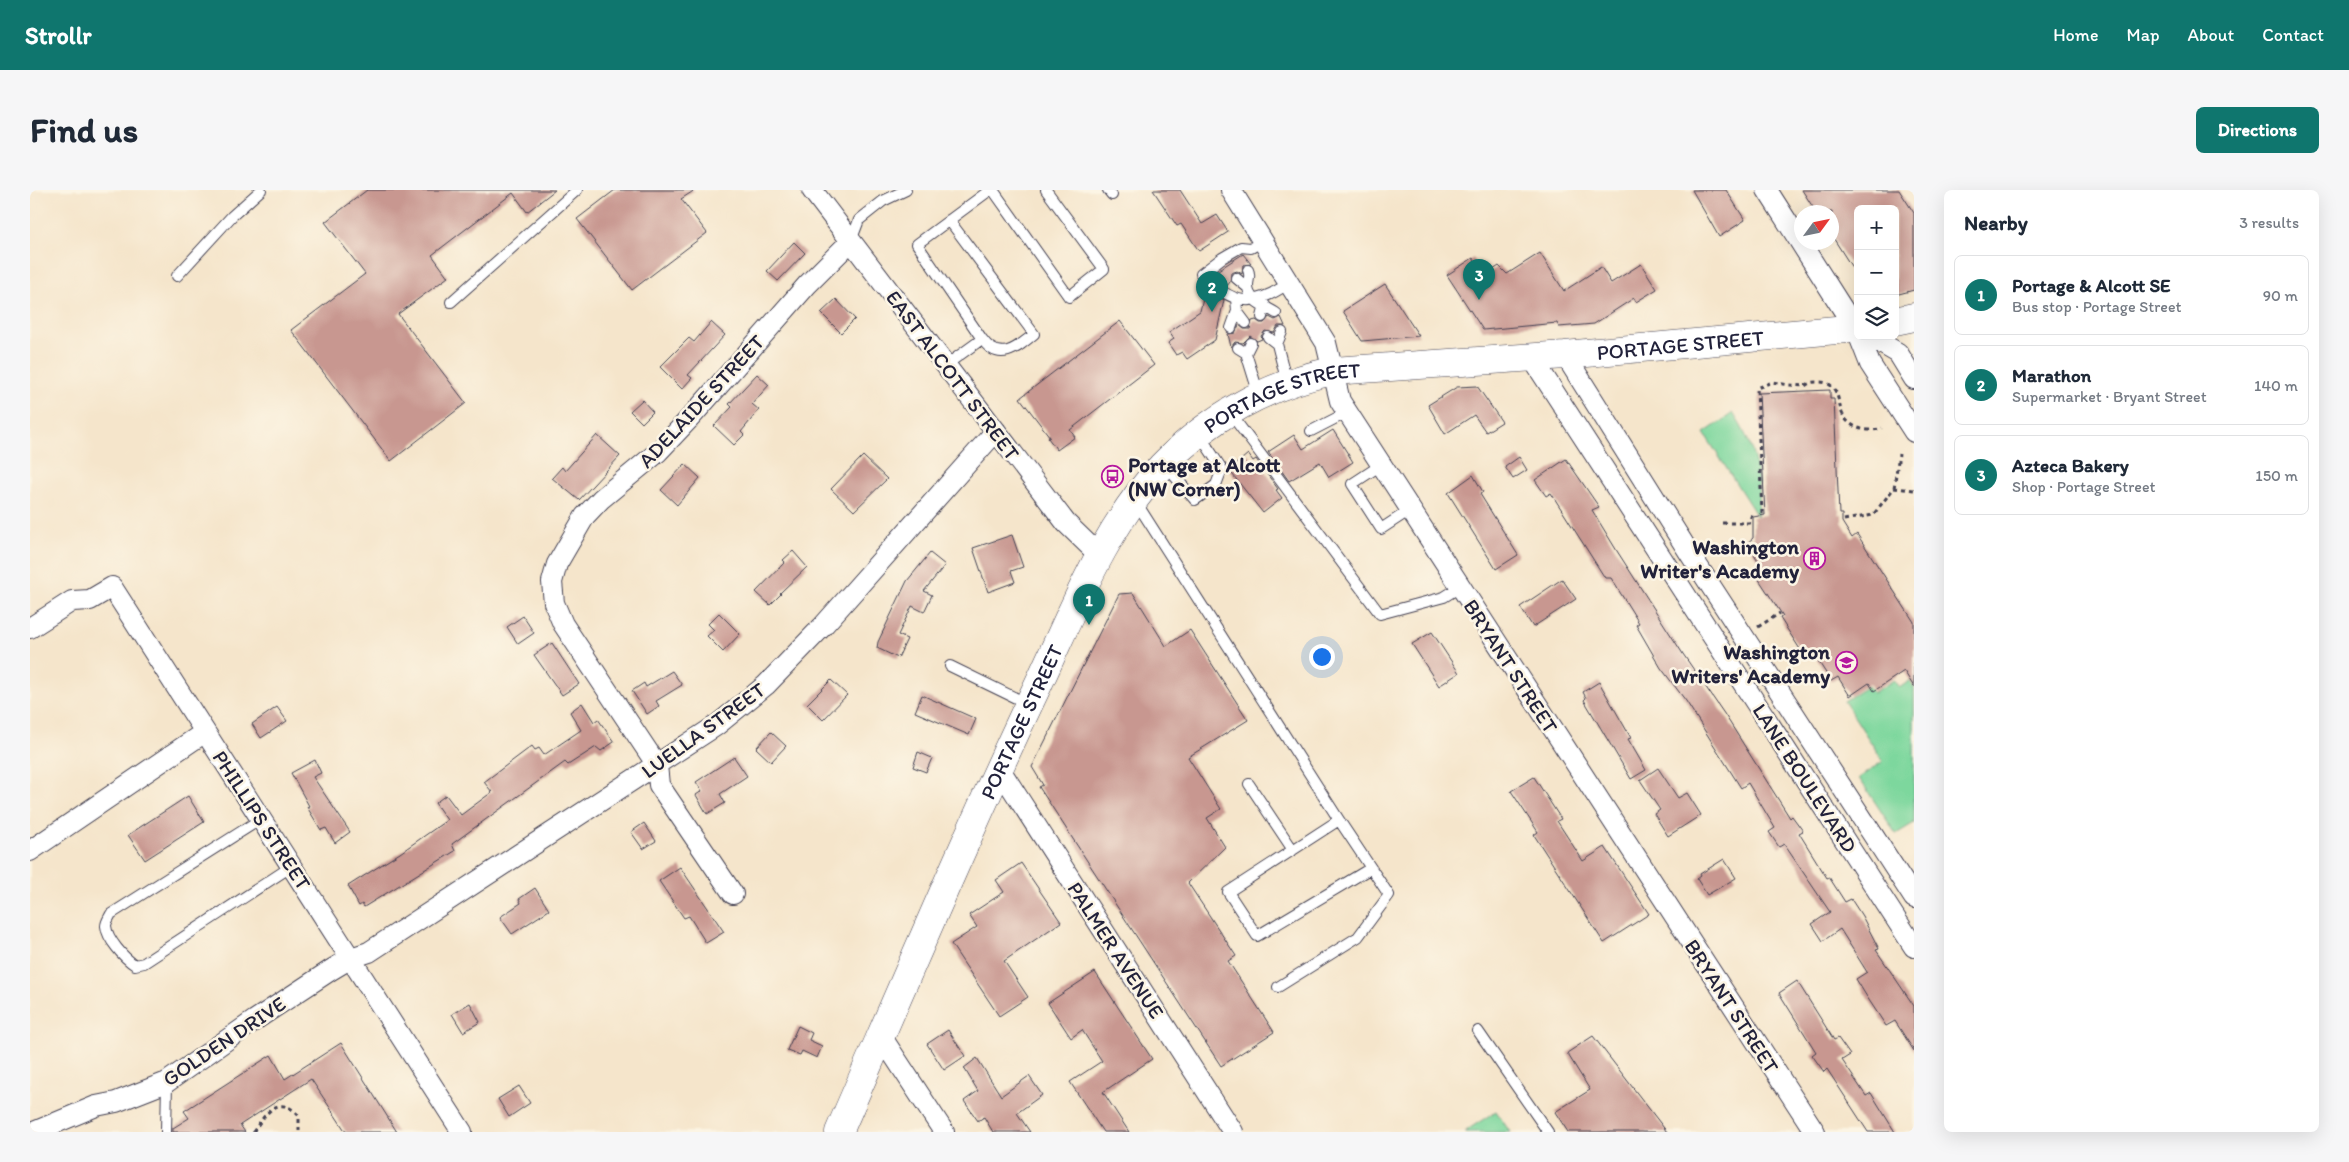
<!DOCTYPE html>
<meta charset="utf-8">
<style>
:root{--surface:#fff;--page:#f6f6f7;--text:#1f2937;--muted:#747a83;--line:#e0e1e3;--accent:#0f766e}
body{margin:0;font-family:Itim,sans-serif;background:var(--page);color:var(--text)}
.controls{position:absolute;right:15px;top:15px;display:grid;overflow:hidden;border-radius:8px;box-shadow:0 5px 20px #0002}
.controls button{width:45px;height:45px;display:grid;place-items:center;padding:0;border:0;border-bottom:1px solid var(--line);background:var(--surface);color:var(--text);font:25px sans-serif}
.compass{position:absolute;left:1764px;top:15px;width:45px;height:45px;border-radius:50%;background:var(--surface);box-shadow:0 5px 20px #0002;rotate:57deg}
.you{position:absolute;left:1291px;top:466px;width:18px;height:18px;margin:-12px;border:4px solid #fff;border-radius:50%;background:#1a73e8;box-shadow:0 0 0 8px #1a73e833}
.badge{display:grid;place-items:center;width:32px;height:32px;border-radius:50%;background:var(--accent);color:#fff;font-size:16px;font-weight:700}
.pin{position:absolute;translate:-50% -41px;filter:drop-shadow(0 1px 2px #0008)}
.pin::after{content:'';position:absolute;top:26px;width:18px;height:15px;background:inherit;clip-path:polygon(0 0,100% 0,50% 100%)}
.list{margin:0;padding:0;list-style:none}
h2{display:flex;justify-content:space-between;align-items:center;height:65px;margin:0;padding:0 20px;font-size:21px}
h2 small{font-size:16px;font-weight:400;color:var(--muted)}
.list li{display:grid;grid-template-columns:32px 1fr auto;gap:15px;align-items:center;box-sizing:border-box;height:80px;margin:0 10px 10px;padding:0 10px;border:1px solid var(--line);border-radius:8px}
.list b{display:block;font-size:19px;white-space:nowrap}
.list p{margin:0;font-size:16px;white-space:nowrap;color:var(--muted)}
.list em{font-size:16px;font-style:normal;color:var(--muted)}
.icon{flex:none;width:28px;height:28px;fill:none;stroke:currentColor;stroke-width:2;stroke-linecap:round;stroke-linejoin:round}
.map{position:relative;flex:none;width:1884px;height:942px;overflow:hidden;border-radius:8px}
header{display:flex;align-items:center;gap:30px;box-sizing:border-box;height:70px;padding:0 25px;background:var(--accent);color:#fff}
header strong{font-size:24px}
nav{display:flex;gap:28px;margin-inline-start:auto;font-size:18px}
.intro{display:flex;align-items:center;justify-content:space-between;box-sizing:border-box;height:120px;padding:0 30px}
h1{margin:0;font-size:35px}
.button{padding:12px 22px;border-radius:8px;background:var(--accent);color:#fff;font-size:18px;font-weight:700}
main{display:flex;gap:30px;padding:0 30px}
aside{flex:1;background:var(--surface);border-radius:8px;box-shadow:0 5px 20px #0002}
.map>svg:first-child{display:block}
</style>
<header>
<strong>Strollr</strong>
<nav><a>Home</a><a>Map</a><a>About</a><a>Contact</a></nav>
</header>
<div class="intro"><h1>Find us</h1><a class="button">Directions</a></div>
<main>
<div class="map">
<svg width="1884" height="942" viewBox="0 0 1884 942">
<rect width="100%" height="100%" fill="#fcf5e5"/>
<filter id="ink" filterUnits="userSpaceOnUse"><feTurbulence type="fractalNoise" baseFrequency=".02" numOctaves="2"/><feDisplacementMap in="SourceGraphic" scale="10" xChannelSelector="R" yChannelSelector="G"/><feConvolveMatrix kernelMatrix="1 2 1 2 8 2 1 2 1" color-interpolation-filters="sRGB"/></filter>
<filter id="wash" filterUnits="userSpaceOnUse"><feTurbulence type="fractalNoise" baseFrequency=".0096" numOctaves="4" result="noise"/><feDisplacementMap in="SourceGraphic" scale="20" xChannelSelector="R" yChannelSelector="G"/><feGaussianBlur stdDeviation="1.12" result="paint"/><feColorMatrix in="noise" values="0 0 0 0 0 0 0 0 0 0 0 0 0 0 0 0 0 1.4 0 .05"/><feComposite in="paint" operator="in"/></filter>
<g filter="url(#wash)">
<rect width="100%" height="100%" fill="#f5e5cb"/>
<path fill="#7dd79d" stroke="#507c6c" d="M 1703,223 C 1725,256 1732,287 1727,326 L 1674,243 Z
M 1884,488 L 1884,633 L 1866,644 L 1829,588 L 1853,571 L 1814,511 L 1838,496 L 1843,503 L 1864,490 L 1869,498 Z
M 1466,921 L 1480,942 L 1434,942 Z"/>
<g id="blocks">
<path fill="#c89790" d="M 337,0 L 525,0 L 497,22 L 483,3 L 402,65 L 418,87 L 368,124 L 436,213 L 361,271 L 261,140 L 335,84 L 295,32 Z
M 585,0 L 665,0 L 651,9 L 677,43 L 602,100 L 547,29 Z
M 1123,0 L 1150,0 L 1172,34 L 1187,25 L 1198,42 L 1169,61 L 1151,34 L 1147,36 Z
M 1662,0 L 1696,0 L 1715,30 L 1689,47 Z
M 1772,0 L 1869,0 L 1884,23 L 1884,100 L 1865,105 L 1865,19 L 1828,19 L 1828,87 L 1802,46 L 1802,22 L 1786,22 Z
M 764,52 L 775,63 L 748,91 L 737,81 Z
M 1510,63 L 1534,101 L 1571,77 L 1581,93 L 1611,74 L 1627,99 L 1606,112 L 1604,108 L 1564,134 L 1529,137 L 1527,133 L 1453,140 L 1417,85 L 1443,68 L 1454,86 L 1469,76 L 1477,84 Z
M 1213,64 L 1221,74 L 1213,75 L 1212,84 L 1207,81 L 1201,83 L 1200,92 L 1197,96 L 1182,84 Z
M 1355,94 L 1389,146 L 1332,151 L 1313,121 Z
M 1176,97 L 1194,110 L 1185,150 L 1157,169 L 1152,162 L 1146,165 L 1138,153 L 1144,149 L 1139,142 L 1170,121 Z
M 806,109 L 825,129 L 811,143 L 791,123 Z
M 1239,127 L 1245,130 L 1251,127 L 1255,136 L 1248,136 L 1244,143 L 1235,141 L 1231,146 L 1232,149 L 1227,151 L 1220,146 L 1213,153 L 1205,152 L 1201,157 L 1198,144 L 1205,143 L 1209,135 L 1214,139 L 1220,139 L 1222,131 L 1226,130 L 1230,133 L 1234,133 Z
M 1090,131 L 1124,175 L 1040,240 L 1045,247 L 1027,260 L 1018,248 L 1020,247 L 990,208 Z
M 681,132 L 695,145 L 658,185 L 662,188 L 652,199 L 630,177 L 659,148 L 664,152 Z
M 727,184 L 739,195 L 722,214 L 729,220 L 711,242 L 714,245 L 704,255 L 684,236 L 702,217 L 699,214 Z
M 1447,196 L 1472,232 L 1456,242 L 1444,225 L 1415,244 L 1398,215 L 1427,197 Z
M 1800,200 L 1800,209 L 1804,209 L 1809,324 L 1812,324 L 1812,332 L 1822,348 L 1827,344 L 1884,432 L 1884,497 L 1874,481 L 1844,501 L 1839,493 L 1820,506 L 1808,487 L 1801,491 L 1783,463 L 1775,467 L 1750,428 L 1753,426 L 1728,388 L 1736,383 L 1717,353 L 1723,348 L 1723,327 L 1735,325 L 1729,203 Z
M 612,210 L 623,222 L 612,233 L 600,221 Z
M 1303,240 L 1323,272 L 1299,287 L 1290,272 L 1259,291 L 1238,262 L 1264,245 L 1273,259 Z
M 567,245 L 590,266 L 549,310 L 522,288 L 532,277 L 535,281 Z
M 1218,264 L 1223,271 L 1226,269 L 1248,299 L 1246,300 L 1252,308 L 1233,323 L 1199,280 Z
M 833,266 L 857,289 L 824,321 L 801,299 Z
M 1489,267 L 1497,280 L 1483,289 L 1475,277 Z
M 1536,269 L 1569,317 L 1562,320 L 1587,361 L 1653,464 L 1695,525 L 1760,628 L 1762,626 L 1773,641 L 1769,643 L 1797,688 L 1799,687 L 1815,712 L 1821,709 L 1832,726 L 1849,759 L 1846,760 L 1884,816 L 1884,861 L 1865,831 L 1856,836 L 1837,807 L 1826,789 L 1837,782 L 1810,739 L 1793,751 L 1782,734 L 1800,722 L 1754,654 L 1749,657 L 1739,642 L 1745,638 L 1718,593 L 1711,598 L 1656,511 L 1631,478 L 1606,435 L 1609,433 L 1581,388 L 1575,388 L 1521,303 L 1516,306 L 1505,290 Z
M 655,274 L 670,288 L 647,315 L 631,300 Z
M 1443,285 L 1453,302 L 1450,304 L 1488,365 L 1466,379 L 1418,303 Z
M 982,345 L 993,377 L 981,381 L 985,392 L 958,402 L 943,358 Z
M 763,361 L 777,377 L 750,403 L 751,404 L 740,415 L 726,402 L 755,372 L 753,370 Z
M 900,363 L 915,375 L 894,401 L 902,405 L 894,422 L 882,416 L 868,445 L 877,449 L 868,468 L 847,458 L 848,452 L 877,391 Z
M 1532,389 L 1546,409 L 1503,437 L 1490,417 Z
M 1103,403 L 1136,456 L 1160,440 L 1218,530 L 1158,567 L 1191,619 L 1177,628 L 1195,657 L 1158,693 L 1206,766 L 1198,771 L 1244,842 L 1191,876 L 1009,597 L 1013,595 L 1002,577 L 1089,404 Z
M 689,423 L 710,444 L 693,462 L 677,446 L 684,440 L 678,434 Z
M 493,426 L 504,443 L 488,454 L 477,437 Z
M 1402,442 L 1429,483 L 1409,496 L 1382,454 Z
M 522,453 L 549,494 L 532,505 L 504,465 Z
M 642,481 L 652,495 L 626,511 L 629,516 L 617,524 L 602,501 L 614,493 L 616,497 Z
M 801,490 L 817,505 L 793,530 L 777,514 Z
M 1569,492 L 1601,548 L 1598,549 L 1616,580 L 1601,589 L 1554,510 L 1556,508 L 1553,502 Z
M 892,505 L 946,529 L 939,545 L 885,522 Z
M 552,513 L 564,532 L 568,529 L 584,552 L 571,561 L 566,557 L 538,575 L 535,572 L 422,654 L 425,661 L 334,717 L 332,714 L 329,716 L 318,696 L 370,663 L 417,630 L 405,613 L 416,605 L 431,625 L 462,602 L 454,592 L 502,556 L 505,560 L 509,558 L 514,565 L 551,540 L 540,522 Z
M 247,517 L 257,531 L 231,548 L 222,534 Z
M 741,542 L 756,556 L 741,572 L 726,558 Z
M 888,562 L 902,568 L 896,582 L 883,577 Z
M 704,567 L 717,586 L 690,604 L 695,613 L 677,624 L 666,605 L 672,601 L 666,592 Z
M 285,570 L 291,583 L 283,587 L 320,642 L 305,653 L 296,638 L 291,640 L 277,617 L 279,616 L 261,583 Z
M 1628,578 L 1648,608 L 1657,603 L 1671,625 L 1638,646 L 1624,624 L 1630,620 L 1610,590 Z
M 1504,587 L 1531,629 L 1527,631 L 1553,671 L 1575,657 L 1619,724 L 1574,753 L 1504,645 L 1508,642 L 1481,601 Z
M 158,606 L 174,632 L 115,670 L 98,645 Z
M 614,633 L 626,651 L 613,659 L 601,642 Z
M 1694,669 L 1706,688 L 1677,705 L 1667,689 L 1671,686 L 1670,684 Z
M 991,673 L 1031,732 L 974,771 L 998,807 L 969,826 L 921,754 L 947,737 L 939,725 L 974,702 L 966,690 Z
M 650,677 L 694,742 L 676,753 L 659,726 L 654,728 L 629,691 Z
M 505,698 L 519,720 L 482,744 L 470,727 L 491,713 L 489,709 Z
M 1065,782 L 1122,869 L 1073,902 L 1099,942 L 1073,942 L 1040,892 L 1072,871 L 1052,840 L 1041,848 L 1018,813 Z
M 1767,791 L 1804,850 L 1808,848 L 1820,865 L 1812,870 L 1836,906 L 1841,903 L 1865,942 L 1838,942 L 1797,879 L 1794,882 L 1782,865 L 1786,862 L 1749,803 Z
M 440,813 L 450,832 L 433,842 L 422,824 Z
M 768,836 L 782,843 L 779,850 L 792,856 L 787,868 L 772,861 L 770,865 L 757,860 Z
M 918,840 L 935,866 L 914,880 L 897,854 Z
M 1563,846 L 1637,942 L 1538,942 L 1525,922 L 1560,900 L 1537,863 Z
M 311,853 L 367,942 L 316,942 L 281,889 L 210,935 L 215,942 L 143,942 L 143,938 L 159,928 L 154,921 L 241,865 L 255,889 Z
M 947,868 L 971,906 L 999,886 L 1012,905 L 987,923 L 1000,942 L 963,942 L 954,927 L 948,931 L 934,911 L 948,901 L 934,878 Z
M 489,896 L 500,913 L 479,927 L 468,909 Z"/>
</g>
</g>
<g filter="url(#ink)">
<use href="#blocks" fill-opacity="0" stroke="#423f51" stroke-width="1"/>
<g fill="none" stroke-linecap="round" stroke-linejoin="round">
<defs>
<path id="service" d="M 963,0 L 1039,107 L 1074,79 L 1016,0
M 1078,0 L 1082,5
M 919,30 L 1004,144 C 986,159 969,173 952,149
M 821,51 L 829,30 L 853,11 L 876,0
M 1233,51 L 1221,58 L 1211,57 L 1192,68 L 1171,84 C 1204,115 1221,119 1259,93
M 1218,80 C 1221,86 1218,89 1218,96 C 1218,111 1235,116 1246,123
M 147,86 L 202,26 L 231,0
M 1206,88 L 1217,97
M 1206,108 L 1207,121 L 1216,133
M 421,112 L 547,0
M 1232,127 L 1235,115
M 1201,138 L 1207,121
M 1252,142 L 1247,154 L 1257,193
M 1238,147 L 1247,154
M 1208,158 L 1216,163 L 1229,205
M 1216,163 L 1221,153
M 916,175 L 952,149 L 887,54 L 960,0
M 1200,223 L 1350,424 L 1414,407 L 1430,397
M 1281,241 L 1318,222
M 1135,275 L 1165,310 L 1186,295 L 1192,279 L 1169,244
M 1351,275 L 1322,294 L 1351,339 L 1380,320
M 1106,312 L 1309,630 L 1359,705 L 1328,747 L 1248,797
M 920,476 L 998,514
M 1219,594 L 1263,660
M 231,629 L 81,724 C 79,728 76,732 76,736 C 77,749 94,768 105,775 L 114,773 L 262,676
M 1309,630 L 1198,702 L 1227,746 L 1341,678
M 1448,841 L 1518,942
M 136,942 L 137,892"/>
<path id="minor" d="M 782,0 L 1036,333 L 1069,365
M 1201,0 L 1296,153 L 1310,211 L 1785,942
M 1737,0 L 1828,143
M 1829,146 L 1840,174 L 1884,242
M 1839,146 L 1868,163 L 1884,189
M 1535,165 L 1660,364 L 1884,708
M 1502,168 L 1884,757
M 0,438 L 42,411 L 60,410 L 82,397 L 432,942
M 969,578 L 1203,942
M 0,661 L 175,542
M 703,704 L 629,595 L 627,575 L 533,434 L 524,413 L 522,392 L 527,374 L 555,326 L 571,309 L 628,262 L 662,226 L 777,95 L 821,51
M 851,846 L 914,942
M 4,942 L 66,916 L 86,912 L 137,892 L 225,830 L 301,780 L 321,768 L 339,762 L 687,535 L 736,495 L 792,437 L 966,241"/>
<g id="secondary">
<path d="M 1865,131 L 1884,127"/>
<path id="s1" d="M 809,942 C 874,793 937,644 1007,497 C 1043,421 1074,338 1132,276 C 1178,228 1238,194 1303,181 L 1535,165 L 1828,138"/>
</g>
</defs>
<use href="#service" stroke="#423f51" stroke-width="12"/>
<use href="#minor" stroke="#423f51" stroke-width="22"/>
<use href="#secondary" stroke="#423f51" stroke-width="29"/>
<path stroke="#423f51" stroke-width="3" stroke-dasharray="4 4" stroke-linecap="butt" d="M 1864,298 L 1884,300
M 1732,324 L 1727,198 L 1742,192 L 1758,195 L 1775,196 C 1780,192 1783,192 1789,192 C 1809,192 1807,210 1812,223 C 1819,239 1838,243 1852,238
M 1814,330 L 1843,325 L 1864,298 L 1869,264
M 1692,333 L 1719,333 L 1722,324
M 1728,437 L 1750,423
M 223,942 C 235,925 248,902 269,926 L 269,942"/>
<use href="#service" stroke="#fff" stroke-width="10"/>
<use href="#minor" stroke="#fff" stroke-width="20"/>
<use href="#secondary" stroke="#fff" stroke-width="28"/>
</g>
</g>
<defs>
<symbol id="bus-ring" viewBox="-11 -11 22 22"><circle r="9.5" fill="#fcf5e5" stroke="#b5179e" stroke-width="1.5"/><path d="M-5-6H5V4H4V6H2V4H-2V6H-4V4H-5ZM-3.5-4V0h7V-4ZM-3.5 1.2v1.5H-2V1.2ZM2 1.2v1.5H3.5V1.2Z" fill="#b5179e"/></symbol>
<symbol id="building-ring" viewBox="-11 -11 22 22"><circle r="9.5" fill="#fcf5e5" stroke="#b5179e" stroke-width="1.5"/><path d="M-4-6H4V6H1V3H-1V6H-4ZM-2.5-4.3h1.7v1.8h-1.7ZM.8-4.3h1.7v1.8H.8ZM-2.5-1h1.7V.8h-1.7ZM.8-1h1.7V.8H.8Z" fill="#b5179e"/></symbol>
<symbol id="school-ring" viewBox="-11 -11 22 22"><circle r="9.5" fill="#fcf5e5" stroke="#b5179e" stroke-width="1.5"/><path d="M0-5L7-2L0 1L-7-2ZM-4 1L0 2.5L4 1V4Q0 6-4 4Z" fill="#b5179e"/></symbol>
</defs>
<g fill-rule="evenodd">
<use href="#bus-ring" x="1070" y="274" width="25" height="25"/>
<use href="#building-ring" x="1772" y="356" width="25" height="25"/>
<use href="#school-ring" x="1804" y="460" width="25" height="25"/>
</g>
<g text-anchor="middle" dominant-baseline="central" stroke-width="5" stroke-linejoin="round" paint-order="stroke">
<g font-size="21" fill="#22223b" stroke="#fcf5e5">
<text stroke="none"><textPath href="#s1" startOffset="1289">PORTAGE STREET</textPath></text>
<text transform="translate(923 185) rotate(53)">EAST ALCOTT STREET</text>
<text transform="translate(671 211) rotate(-47)">ADELAIDE STREET</text>
<text stroke="none"><textPath href="#s1" startOffset="884">PORTAGE STREET</textPath></text>
<text transform="translate(1481 476) rotate(57)">BRYANT STREET</text>
<text stroke="none"><textPath href="#s1" startOffset="449">PORTAGE STREET</textPath></text>
<text transform="translate(673 540) rotate(-36)">LUELLA STREET</text>
<text transform="translate(1775 588) rotate(57)">LANE BOULEVARD</text>
<text transform="translate(232 630) rotate(57)">PHILLIPS STREET</text>
<text transform="translate(1086 760) rotate(57)">PALMER AVENUE</text>
<text transform="translate(1702 816) rotate(57)">BRYANT STREET</text>
<text transform="translate(194 851) rotate(-34)">GOLDEN DRIVE</text>
</g>
<g font-size="21" font-weight="bold" fill="#22223b" stroke="#fcf5e5" text-anchor="end">
<text x="1098" y="274" text-anchor="start">Portage at Alcott<tspan x="1098" dy="24">(NW Corner)</tspan></text>
<text x="1769" y="356">Washington<tspan x="1769" dy="24">Writer's Academy</tspan></text>
<text x="1800" y="461">Washington<tspan x="1800" dy="24">Writers' Academy</tspan></text>
</g>
</g>
</svg>
<div class="controls">
<button>+</button>
<button>−</button>
<button><svg class="icon" aria-label="layers" viewBox="0 0 24 24"><path d="M12 4l9 5-9 5-9-5zM3 14l9 5 9-5"/></svg></button>
</div>
<svg class="compass" viewBox="-18 -18 36 36"><path d="M0-13l5 13h-10z" fill="#e53935"/><path d="M0 13l5-13h-10z" fill="#747a83"/></svg>
<div class="you"></div>
<div class="pin badge" style="left:1059px;top:435px">1</div>
<div class="pin badge" style="left:1182px;top:122px">2</div>
<div class="pin badge" style="left:1449px;top:110px">3</div>
</div>
<aside>
<h2>Nearby<small>3 results</small></h2>
<ul class="list">
<li><span class="badge">1</span><div><b>Portage &amp; Alcott SE</b><p>Bus stop · Portage Street</p></div><em>90 m</em></li>
<li><span class="badge">2</span><div><b>Marathon</b><p>Supermarket · Bryant Street</p></div><em>140 m</em></li>
<li><span class="badge">3</span><div><b>Azteca Bakery</b><p>Shop · Portage Street</p></div><em>150 m</em></li>
</ul>
</aside>
</main>
